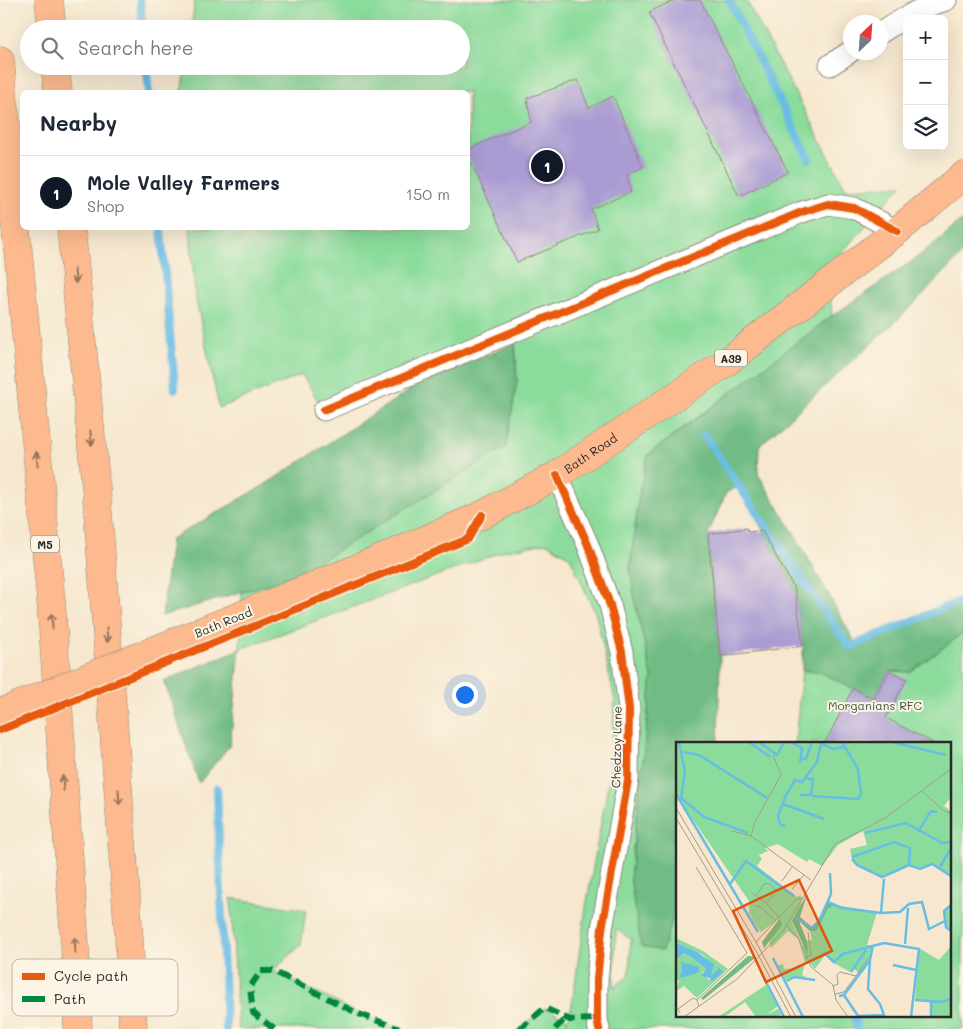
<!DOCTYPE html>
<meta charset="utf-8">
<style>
:root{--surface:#fff;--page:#f6f6f7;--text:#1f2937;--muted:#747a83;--line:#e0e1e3;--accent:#111827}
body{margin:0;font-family:Mali,sans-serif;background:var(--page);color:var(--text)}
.controls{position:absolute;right:15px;top:15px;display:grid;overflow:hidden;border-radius:8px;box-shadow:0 5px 20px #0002}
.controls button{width:45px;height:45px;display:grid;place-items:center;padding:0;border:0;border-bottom:1px solid var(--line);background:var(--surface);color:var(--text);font:25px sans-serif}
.compass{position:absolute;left:843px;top:15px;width:45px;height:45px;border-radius:50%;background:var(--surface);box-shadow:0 5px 20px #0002;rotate:25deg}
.you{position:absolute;left:464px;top:694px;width:18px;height:18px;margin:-12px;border:4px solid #fff;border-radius:50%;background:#1a73e8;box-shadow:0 0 0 8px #1a73e833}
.badge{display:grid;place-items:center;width:32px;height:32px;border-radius:50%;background:var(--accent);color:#fff;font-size:16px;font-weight:700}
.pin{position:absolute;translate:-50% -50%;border:2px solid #fff;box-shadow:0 1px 5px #0006}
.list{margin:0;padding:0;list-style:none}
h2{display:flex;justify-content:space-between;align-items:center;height:65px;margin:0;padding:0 20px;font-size:21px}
h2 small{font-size:16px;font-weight:400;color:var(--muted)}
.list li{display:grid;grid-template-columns:32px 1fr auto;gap:15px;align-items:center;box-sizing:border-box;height:75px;padding:0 20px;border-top:1px solid var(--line)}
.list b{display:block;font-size:19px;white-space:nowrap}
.list p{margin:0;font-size:16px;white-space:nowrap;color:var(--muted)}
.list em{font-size:16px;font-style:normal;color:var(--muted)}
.icon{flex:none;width:28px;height:28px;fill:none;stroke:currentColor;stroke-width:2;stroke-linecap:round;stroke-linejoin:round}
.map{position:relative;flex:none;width:963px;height:1029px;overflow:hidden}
.search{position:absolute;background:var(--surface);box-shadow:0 5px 20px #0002;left:20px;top:20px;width:450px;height:55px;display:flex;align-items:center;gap:12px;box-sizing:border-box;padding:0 18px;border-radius:28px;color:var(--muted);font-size:19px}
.panel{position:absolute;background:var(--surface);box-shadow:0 5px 20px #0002;left:20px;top:90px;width:450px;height:140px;border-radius:8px}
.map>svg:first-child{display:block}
</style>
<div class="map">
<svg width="963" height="1029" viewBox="0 0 963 1029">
<rect width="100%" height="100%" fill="#fcf5e5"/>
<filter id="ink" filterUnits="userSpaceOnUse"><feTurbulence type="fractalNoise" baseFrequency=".02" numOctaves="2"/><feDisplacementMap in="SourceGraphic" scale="10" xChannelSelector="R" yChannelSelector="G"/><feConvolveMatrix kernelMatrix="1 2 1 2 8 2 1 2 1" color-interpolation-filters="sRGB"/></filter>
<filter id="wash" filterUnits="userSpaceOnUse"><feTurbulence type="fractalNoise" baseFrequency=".0096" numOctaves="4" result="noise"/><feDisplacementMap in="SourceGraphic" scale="20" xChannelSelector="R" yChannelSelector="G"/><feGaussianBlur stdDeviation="1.12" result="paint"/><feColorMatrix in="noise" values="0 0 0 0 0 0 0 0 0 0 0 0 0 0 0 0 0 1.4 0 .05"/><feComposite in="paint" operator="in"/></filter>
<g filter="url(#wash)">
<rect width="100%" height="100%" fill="#f6e7ce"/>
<path fill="#8bdc9c" stroke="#5b8464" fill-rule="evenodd" d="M 195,0 L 746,0 L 846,189 L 902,185 L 828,268 L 832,316 L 648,455 L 640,489 L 630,567 L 635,602 L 652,677 L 630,878 L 677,752 L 677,1015 L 949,1015 L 949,743 L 795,743 L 802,670 L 822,673 L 857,669 L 910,672 L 963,633 L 963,1029 L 587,1029 L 566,1025 L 565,1029 L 519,1029 L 545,1008 L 566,1018 L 567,1023 L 572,1004 L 586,907 L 610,773 L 615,700 L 596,615 L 570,557 L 547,543 L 506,550 L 240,649 L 242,592 L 274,582 L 517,382 L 515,331 L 324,410 L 302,375 L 219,408 L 195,295 L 190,228 L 468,228 L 468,92 L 182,92 L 186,66 L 461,66 L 461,29 L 191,29 ZM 616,929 L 631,939 L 629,976 L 614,987 Z
M 231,898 L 306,910 L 301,945 L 273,971 L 359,1014 L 400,1029 L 238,1029 Z"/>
<path fill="#70bc84" stroke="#4e7458" d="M 963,220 L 963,253 L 907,311 L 759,446 L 758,474 L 794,533 L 856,644 L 963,600 L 963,633 L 910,672 L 890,671 L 883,681 L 874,699 L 822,673 L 802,670 L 803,646 L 795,590 L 739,486 L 726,493 L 708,534 L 720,656 L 718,743 L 677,743 L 677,904 L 662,951 L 641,946 L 630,878 L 652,677 L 635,602 L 630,567 L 640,489 L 648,455 L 832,316 L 915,259 Z
M 515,343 L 517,382 L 506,447 L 309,568 L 274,582 L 162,616 L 171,539 L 263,486 L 416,386 Z
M 240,649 L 230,745 L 199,783 L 164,681 Z"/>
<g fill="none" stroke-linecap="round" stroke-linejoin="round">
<path stroke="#67bde4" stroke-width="8" d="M 140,0 L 143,29
M 729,0 L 809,159
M 146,66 L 149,92
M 161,228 L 175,389
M 704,435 L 849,647 L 963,600
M 217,788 L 226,1029
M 854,1015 L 857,1029"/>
</g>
<g id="blocks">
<path fill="#aa9bd3" d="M 675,0 L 700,0 L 788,172 L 739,196 L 649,12 Z
M 578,80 L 589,108 L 613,96 L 643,167 L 627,175 L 631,192 L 591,209 L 598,229 L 517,262 L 468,156 L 468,149 L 531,122 L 527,98 Z
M 747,528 L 748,532 L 762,531 L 795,590 L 803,646 L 720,656 L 708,534 Z
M 890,671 L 907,679 L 886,718 L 933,743 L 825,743 L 853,688 L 874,699 L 883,681 Z"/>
</g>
</g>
<g filter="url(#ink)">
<use href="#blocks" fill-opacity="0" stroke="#90897c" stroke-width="1"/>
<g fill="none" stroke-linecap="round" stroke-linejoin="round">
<defs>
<path id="minor" d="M 880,33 C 901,20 922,6 946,0
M 830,65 L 850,52
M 324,410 L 802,212 L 828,204 L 854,208 L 897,231
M 557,475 L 588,545 L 610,605 L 622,652 L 629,709 L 628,780 L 602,929 L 597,980 L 597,1019 L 599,1029"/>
<g id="primary">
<path id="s1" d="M 202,631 L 383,558 L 482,515 L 557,475 L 724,364 L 897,231 L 963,176"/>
</g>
<path id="motorway" d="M 49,0 L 52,29
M 0,60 L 51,601 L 75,945 L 78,1029
M 55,66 L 58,92
M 71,228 L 97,499 L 129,938 L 133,1029"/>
</defs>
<use href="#minor" stroke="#90897c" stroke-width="23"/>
<use href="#primary" stroke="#90897c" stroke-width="29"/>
<use href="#motorway" stroke="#90897c" stroke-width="29"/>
<use href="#minor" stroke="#fff" stroke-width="21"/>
<use href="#primary" stroke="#fcba8e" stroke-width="28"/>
<use href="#motorway" stroke="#fcba8e" stroke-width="28"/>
<defs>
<path id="primary-bridge" d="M 0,713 L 202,631"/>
</defs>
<use href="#primary-bridge" stroke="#90897c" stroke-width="29" stroke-linecap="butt"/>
<use href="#primary-bridge" stroke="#fcba8e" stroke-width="28"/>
<path stroke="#00873e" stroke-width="6" stroke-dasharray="12 6" stroke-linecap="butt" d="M 274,1029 L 253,1013 L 250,987 L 261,971 L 273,971 L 359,1014 L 400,1029
M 519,1029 L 545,1008 L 570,1020 L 597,1019
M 555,1029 L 566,1018"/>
<defs>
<path id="cycleway" d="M 324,410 L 802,212 L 828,204 L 854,208 L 897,231
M 557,475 L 588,545 L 610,605 L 622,652 L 629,709 L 628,780 L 602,929 L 597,980 L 597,1019 L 599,1029
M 0,730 L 468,539 L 482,515"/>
</defs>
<use href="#cycleway" stroke="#fcf5e5" stroke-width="11"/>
<use href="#cycleway" stroke="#e8590c" stroke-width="8"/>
</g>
<defs><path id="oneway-shaft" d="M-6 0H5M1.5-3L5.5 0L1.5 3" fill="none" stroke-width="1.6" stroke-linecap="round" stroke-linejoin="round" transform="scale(1.25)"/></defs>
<g stroke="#94725c">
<use href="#oneway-shaft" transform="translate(75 276) rotate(85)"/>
<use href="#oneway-shaft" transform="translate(91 438) rotate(85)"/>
<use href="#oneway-shaft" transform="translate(37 459) rotate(-95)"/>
<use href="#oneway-shaft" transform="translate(52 621) rotate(-94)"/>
<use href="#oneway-shaft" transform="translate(107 635) rotate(86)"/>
<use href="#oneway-shaft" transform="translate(63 783) rotate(-94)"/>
<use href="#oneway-shaft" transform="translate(119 797) rotate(86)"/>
<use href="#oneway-shaft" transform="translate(75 945) rotate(-93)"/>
</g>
</g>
<g text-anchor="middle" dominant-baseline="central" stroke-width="4" stroke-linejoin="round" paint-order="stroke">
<g fill="#fcf5e5" stroke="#6a6863" stroke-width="1">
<rect x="715" y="349.5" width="32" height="17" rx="4"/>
<rect x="31" y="535.5" width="28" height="17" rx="4"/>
</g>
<g font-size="11" font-weight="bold" fill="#2b2b2b">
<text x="731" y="358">A39</text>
<text x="45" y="544">M5</text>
</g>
<g font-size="12" fill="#2b2b2b" stroke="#fcf5e5">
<text stroke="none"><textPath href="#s1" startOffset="428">Bath Road</textPath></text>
<text transform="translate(223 622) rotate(-22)">Bath Road</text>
<text transform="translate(616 747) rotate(-89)">Chedzoy Lane</text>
</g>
<g font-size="12" fill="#435747" stroke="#fcf5e5">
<text x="875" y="705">Morganians RFC</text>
</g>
</g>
<g transform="translate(676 742)">
<rect width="275" height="275" fill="#f6e7ce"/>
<path d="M 0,0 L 275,0 L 275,55 L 268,64 L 275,69 L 275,135 L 256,122 L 244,127 L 235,123 L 208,135 L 183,125 L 176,117 L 174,107 L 191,103 L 187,89 L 162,103 L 146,124 L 133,117 L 131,120 L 102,102 L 89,106 L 92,109 L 83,113 L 86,117 L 81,124 L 121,155 L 125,153 L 125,164 L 116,180 L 127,205 L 127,199 L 136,198 L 134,189 L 141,186 L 152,167 L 159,163 L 201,170 L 191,203 L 197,203 L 194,218 L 184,232 L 177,226 L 174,230 L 156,220 L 149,213 L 139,227 L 133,220 L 129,221 L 126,233 L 130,235 L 116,235 L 110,239 L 102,223 L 107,222 L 108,227 L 122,226 L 129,220 L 122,197 L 112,189 L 95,206 L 93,202 L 104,176 L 85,190 L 80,183 L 73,171 L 73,159 L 0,53 ZM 275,163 L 275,189 L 270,185 L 268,169 ZM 0,196 L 27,209 L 52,227 L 21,256 L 8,244 L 0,249 L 3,239 L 0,236 L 0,218 L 8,211 L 15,215 L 30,227 L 26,231 L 35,239 L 34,220 L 27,213 L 0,201 ZM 275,204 L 275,275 L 255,275 L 254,259 L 239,258 L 243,206 L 263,218 ZM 90,243 L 102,264 L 90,273 L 102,267 L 105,272 L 102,275 L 80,275 L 69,260 L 48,275 L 42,275 Z" fill="#8bdc9c"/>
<path d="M 131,152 L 124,175 L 137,186 L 152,160 L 159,163 L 152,167 L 140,189 L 134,189 L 123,179 L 131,199 L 132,213 L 116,179 ZM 104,176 L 106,183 L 88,206 L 86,200 ZM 72,214 L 80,215 L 27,258 L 25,256 Z" fill="#70bc84"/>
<path d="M 0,201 L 21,210 L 38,222 L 35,234 L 43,226 L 47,230 L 35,240 L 34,236 L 25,234 L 30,227 L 15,215 L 8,211 L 0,218 ZM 5,220 L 23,225 L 23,230 L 6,236 L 3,234 L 6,230 Z" fill="#67bde4"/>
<path fill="none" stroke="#67bde4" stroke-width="2.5" d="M 3,0 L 9,30 L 5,56 L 28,75 L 72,91M 73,0 L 94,15M 83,0 L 101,13 L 108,0M 114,0 L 126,6 L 124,21M 142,0 L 157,7 L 168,5M 216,0 L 270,13M 7,10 L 23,13 L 91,56M 126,17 L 130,17 L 136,0M 0,52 L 82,190M 124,53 L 135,53 L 137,37 L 130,37M 136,54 L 182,57 L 185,52 L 182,27 L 166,0M 107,62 L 148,77M 109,84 L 104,82 L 102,74 L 110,53 L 119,38 L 126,40 L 141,20 L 145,1M 243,88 L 255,69 L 261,70M 189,91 L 230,81 L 266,101 L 275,100M 176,115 L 218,100 L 234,106 L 233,123M 176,117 L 181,123 L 206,135 L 233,123 L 244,127 L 256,122 L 275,134M 264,125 L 275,106M 54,142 L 70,119 L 118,154M 152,160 L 166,166 L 205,171 L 224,170 L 233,162 L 246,160 L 253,187 L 269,179M 275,163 L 268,169 L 270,185 L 275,189M 205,171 L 208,137M 120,176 L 136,186 L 143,179 L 155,152 L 154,131M 229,202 L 232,166M 147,210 L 158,220 L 167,212 L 208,201 L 243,207 L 235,275M 97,216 L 127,275M 217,223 L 240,228M 85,230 L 108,275M 175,230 L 190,208M 111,239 L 118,235 L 139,238M 168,253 L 182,274 L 208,273 L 204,262 L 192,247 L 194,218M 163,254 L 168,253 L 194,218 L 197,203M 239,258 L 265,260 L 275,257M 255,259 L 255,275"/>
<path fill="none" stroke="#a59c8d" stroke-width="1" d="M 97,13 L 105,33 L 79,80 L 75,94 L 135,138M 246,49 L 268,69 L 275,71M 0,66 L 80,200 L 120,275M 0,76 L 80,209 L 115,275M 56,89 L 75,94M 20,125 L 71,211 L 21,258 L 23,264M 106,139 L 116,125M 116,147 L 128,133M 76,151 L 90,161M 99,152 L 90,161 L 103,175M 80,154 L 88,142 L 93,141 L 100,149M 79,164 L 85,165 L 100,179M 111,184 L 123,197 L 135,225 L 157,243 L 160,258 L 172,275M 80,200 L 119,158 L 126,156M 129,216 L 135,213 L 132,190M 180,234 L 192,216M 157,244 L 162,242 L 161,233 L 164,230 L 180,234 L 168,250 L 159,252M 4,271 L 2,267 L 17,256 L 21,258M 8,275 L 61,237 L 107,189 L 159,102 L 209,76 L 275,27"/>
<path fill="#df570e" fill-opacity="0.15" stroke="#df570e" stroke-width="2.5" d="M 123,138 L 156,209 L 90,240 L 57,169 Z"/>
<rect width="275" height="275" fill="none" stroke="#2b2b2b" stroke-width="2.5"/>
</g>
<rect x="12" y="959" width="166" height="57" rx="8" fill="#fcf5e5" stroke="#bdb8ad" stroke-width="1"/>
<rect x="22" y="973" width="23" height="7" fill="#e8590c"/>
<rect x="22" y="996" width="23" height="6" fill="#00873e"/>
<g font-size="14" fill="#2b2b2b">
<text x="54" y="981">Cycle path</text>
<text x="54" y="1004">Path</text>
</g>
</svg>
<div class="controls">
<button>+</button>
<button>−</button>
<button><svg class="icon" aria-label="layers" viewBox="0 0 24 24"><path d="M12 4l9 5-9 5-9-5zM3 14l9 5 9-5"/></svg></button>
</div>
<svg class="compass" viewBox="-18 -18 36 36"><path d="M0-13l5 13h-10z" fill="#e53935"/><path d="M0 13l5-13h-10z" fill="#747a83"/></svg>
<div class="you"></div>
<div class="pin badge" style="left:547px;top:166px">1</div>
<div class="search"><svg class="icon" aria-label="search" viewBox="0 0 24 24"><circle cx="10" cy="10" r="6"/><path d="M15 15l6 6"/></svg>Search here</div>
<section class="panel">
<h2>Nearby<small></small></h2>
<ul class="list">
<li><span class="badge">1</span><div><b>Mole Valley Farmers</b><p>Shop</p></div><em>150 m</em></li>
</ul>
</section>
</div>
